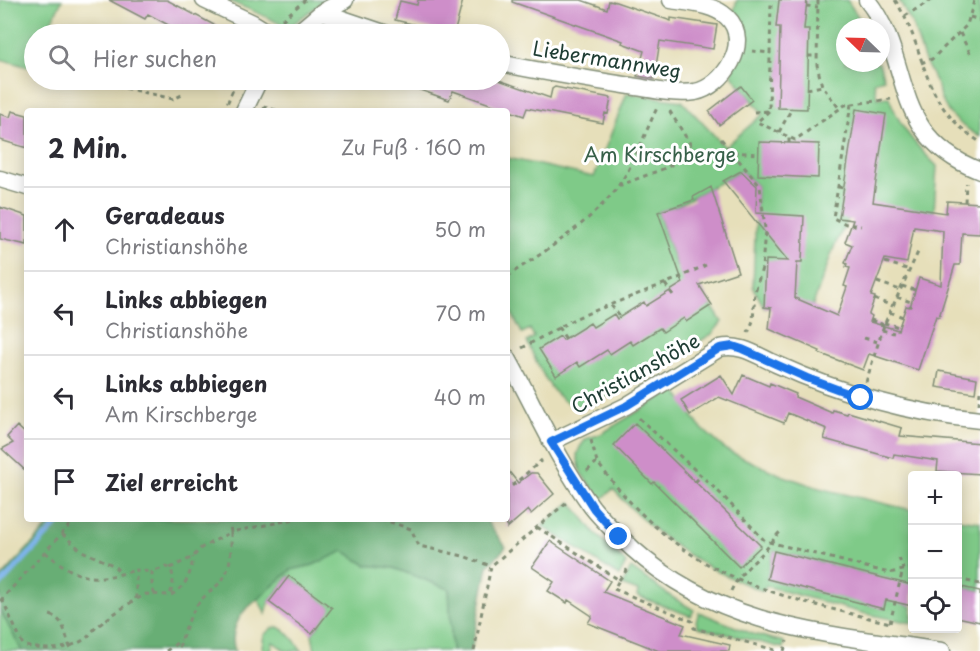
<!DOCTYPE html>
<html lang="de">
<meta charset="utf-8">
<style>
:root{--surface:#fff;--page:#f7f7f7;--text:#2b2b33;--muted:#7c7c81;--line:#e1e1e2}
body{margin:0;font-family:"Playpen Sans",sans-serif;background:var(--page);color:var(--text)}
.controls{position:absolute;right:18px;bottom:18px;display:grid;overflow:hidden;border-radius:6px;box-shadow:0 3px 15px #0003}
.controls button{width:54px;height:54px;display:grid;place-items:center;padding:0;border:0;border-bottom:2px solid var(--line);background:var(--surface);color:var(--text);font:30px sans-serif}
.compass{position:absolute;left:836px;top:18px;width:54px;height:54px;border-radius:50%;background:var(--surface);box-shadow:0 3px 15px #0003;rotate:293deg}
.stop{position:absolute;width:18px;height:18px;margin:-14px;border:4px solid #1a73e8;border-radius:50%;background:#fff}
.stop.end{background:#1a73e8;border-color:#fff;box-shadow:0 2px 6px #0008}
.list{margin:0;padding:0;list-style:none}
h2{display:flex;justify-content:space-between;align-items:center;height:78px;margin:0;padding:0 24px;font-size:26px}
h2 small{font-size:20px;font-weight:400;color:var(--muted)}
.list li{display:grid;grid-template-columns:39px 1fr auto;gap:18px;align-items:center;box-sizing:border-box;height:84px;padding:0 24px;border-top:2px solid var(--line)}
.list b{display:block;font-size:22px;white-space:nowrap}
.list p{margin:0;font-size:20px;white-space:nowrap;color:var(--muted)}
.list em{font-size:20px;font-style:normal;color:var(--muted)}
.icon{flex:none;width:33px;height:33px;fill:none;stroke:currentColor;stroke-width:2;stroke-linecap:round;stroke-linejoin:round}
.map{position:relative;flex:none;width:980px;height:651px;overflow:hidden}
.search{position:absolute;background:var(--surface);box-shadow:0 3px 15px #0003;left:24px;top:24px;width:486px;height:66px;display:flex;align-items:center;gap:15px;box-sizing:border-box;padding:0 21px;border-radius:33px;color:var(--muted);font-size:22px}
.panel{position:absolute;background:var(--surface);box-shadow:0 3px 15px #0003;left:24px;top:108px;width:486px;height:414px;border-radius:6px}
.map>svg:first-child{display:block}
</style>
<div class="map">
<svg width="980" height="651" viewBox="0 0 980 651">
<rect width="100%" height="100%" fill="#fff"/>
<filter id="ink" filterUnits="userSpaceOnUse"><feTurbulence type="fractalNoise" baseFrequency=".0167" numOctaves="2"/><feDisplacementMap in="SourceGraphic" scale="12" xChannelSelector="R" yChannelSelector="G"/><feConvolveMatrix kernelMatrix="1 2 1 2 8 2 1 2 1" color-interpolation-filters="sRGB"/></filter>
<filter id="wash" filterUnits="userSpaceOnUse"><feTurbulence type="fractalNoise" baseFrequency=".008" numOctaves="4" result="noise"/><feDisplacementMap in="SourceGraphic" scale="24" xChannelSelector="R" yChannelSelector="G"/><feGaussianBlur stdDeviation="1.35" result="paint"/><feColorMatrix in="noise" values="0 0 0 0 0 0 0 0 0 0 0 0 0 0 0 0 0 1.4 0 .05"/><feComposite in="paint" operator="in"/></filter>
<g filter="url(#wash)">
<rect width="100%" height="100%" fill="#e6dfba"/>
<path fill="#7fca88" stroke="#4f845e" stroke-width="1.5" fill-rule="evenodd" d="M 0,0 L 62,0 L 45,34 L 34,34 L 34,56 L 29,67 L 0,59 Z
M 227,0 L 325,0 L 293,24 L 283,26 C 269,16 244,8 227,0 Z
M 737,0 L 847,0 L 865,27 L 845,27 L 845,63 L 879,63 L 884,79 L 874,82 L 877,98 L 889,97 C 898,125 916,146 937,166 L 934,211 L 848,219 L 834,247 L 811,310 L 764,307 L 753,287 L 757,186 L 741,171 L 676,206 L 658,212 L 676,265 L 694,259 L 696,281 L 722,322 L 712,334 L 595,404 C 556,418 541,369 527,342 L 534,337 L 530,329 L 522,333 L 507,304 L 507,158 L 594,177 L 627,93 L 682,101 L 725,147 L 763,114 L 732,75 L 733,14 Z
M 899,0 L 980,0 L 980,137 L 963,126 L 949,113 L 940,97 L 938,87 L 924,59 L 913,26 Z
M 675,389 L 699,426 L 726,450 L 781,475 L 819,488 L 912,510 L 912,575 L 904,604 L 912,606 L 912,623 L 862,613 L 766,586 L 763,591 C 700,568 658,539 613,489 L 601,500 L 581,473 L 577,455 L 580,447 L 586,439 L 601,434 ZM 774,551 L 891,580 L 884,608 L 767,579 Z
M 571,502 L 595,533 L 626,563 L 619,576 L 542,526 Z
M 958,519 L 980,522 L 980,591 L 958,586 Z
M 344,550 L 366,565 L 394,568 L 449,589 L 452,651 L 315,651 L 312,634 L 331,608 L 289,576 L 269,602 L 266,614 L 258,599 L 291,570 L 313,565 Z
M 631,568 L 672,597 L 694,610 L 691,616 L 637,596 L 638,591 L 622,585 Z
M 0,610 L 6,618 L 22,651 L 0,651 Z
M 699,612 L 753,634 L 784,642 L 783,648 L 698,627 L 696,621 Z
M 278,627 C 289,632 295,641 302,651 L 286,651 L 273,642 L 271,651 L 264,651 L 262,647 L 264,635 L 272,628 Z"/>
<path fill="#67ae74" stroke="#437654" stroke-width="1.5" d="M 55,519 L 485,519 L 506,547 L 488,566 L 471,651 L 452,651 L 449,589 L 394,568 L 366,565 L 344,551 L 313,565 L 291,570 L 244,611 C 235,623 230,636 235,651 L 22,651 L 0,610 L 0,579 Z"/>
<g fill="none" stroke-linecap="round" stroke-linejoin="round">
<path stroke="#7eb4ec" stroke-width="5" d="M 0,585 L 62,519"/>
</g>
<g id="blocks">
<path fill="#ce8ec9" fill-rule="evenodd" d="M 109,0 L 167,0 L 231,34 L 185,34 L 148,14 L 145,19 Z
M 418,0 L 463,0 L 454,34 L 395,20 L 400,1 L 417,5 Z
M 512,0 L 581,0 L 607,9 L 609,1 L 613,2 L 613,1 L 671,21 L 671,18 L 717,25 L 713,49 L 660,41 L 654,79 L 637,76 L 644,51 L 622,43 L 623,41 L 512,2 Z
M 779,0 L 807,0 L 804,29 L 809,29 L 807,109 L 778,108 L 780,27 L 776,27 Z
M 397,80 L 499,80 L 550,98 L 552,89 L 555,87 L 611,98 L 608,114 L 605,113 L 603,123 L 527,108 L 524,116 L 453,91 L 449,100 L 397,82 Z
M 741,86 L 752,100 L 719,125 L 709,111 Z
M 856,109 L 886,114 L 873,202 L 946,213 L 947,201 L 980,203 L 980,234 L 962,233 L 960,265 L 955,265 L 939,317 L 936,316 L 918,370 L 869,354 L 863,370 L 819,353 L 820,351 L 769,329 L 771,308 L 764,307 L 766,260 L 788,261 L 723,181 L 741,171 L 757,186 L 756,213 L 804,216 L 802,262 L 797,262 L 795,298 L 837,316 L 847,287 L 844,286 L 850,268 L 846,267 L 847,264 L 845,263 L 852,245 L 845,242 L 853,220 L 839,218 ZM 914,227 L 943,231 L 941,285 L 919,278 L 910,307 L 906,306 L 898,330 L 870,322 L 872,316 L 869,314 L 875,297 L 871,296 L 885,259 L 907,263 Z
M 12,111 L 27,115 L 27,148 L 0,140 L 0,114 L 10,117 Z
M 759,142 L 819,144 L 818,178 L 758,175 Z
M 711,187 L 738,272 L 699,285 L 712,305 L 686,322 L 684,318 L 663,332 L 660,328 L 633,345 L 630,341 L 610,354 L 607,350 L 580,367 L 577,362 L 556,376 L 539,349 L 560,336 L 563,340 L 590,323 L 593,327 L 614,314 L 617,319 L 644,302 L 646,306 L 683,283 L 658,212 L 694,200 L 693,197 Z
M 0,207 L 27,216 L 27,245 L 0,239 Z
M 939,371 L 977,378 L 975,393 L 936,387 Z
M 721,375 L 734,395 L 743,375 L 769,386 L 770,383 L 796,394 L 795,397 L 832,413 L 833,410 L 847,414 L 848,412 L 902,428 L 900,436 L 980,443 L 980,474 L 937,471 L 938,461 L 894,454 L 893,458 L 824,439 L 827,429 L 788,413 L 784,423 L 719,397 L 690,415 L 681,400 Z
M 635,423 L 761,546 L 739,567 L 654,482 L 652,484 L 614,445 Z
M 17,426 L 27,435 L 27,472 L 2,449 L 13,443 L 7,437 Z
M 507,469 L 518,483 L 531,473 L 537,473 L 554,494 L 531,514 L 528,510 L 507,528 Z
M 550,541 L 610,581 L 603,592 L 685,625 L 681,634 L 730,645 L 729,651 L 659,651 L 588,623 L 592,616 L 568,600 L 567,603 L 548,591 L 554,582 L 532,567 Z
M 774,551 L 912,585 L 912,606 L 886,600 L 884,609 L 767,579 Z
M 289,576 L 332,608 L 312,634 L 269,602 Z
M 957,586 L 980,591 L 980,622 L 957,617 Z"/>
</g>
</g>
<g filter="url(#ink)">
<use href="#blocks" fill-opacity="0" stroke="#828e77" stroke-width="1.5"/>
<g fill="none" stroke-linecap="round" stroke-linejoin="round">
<defs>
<path id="street" d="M 204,0 L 253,23 L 271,34
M 867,0 C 916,63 886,134 980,171
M 322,12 L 387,34
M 296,34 L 322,12 L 345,0
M 500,63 C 543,72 587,79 631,86 C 651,89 674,95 695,92 C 723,87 753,42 727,17 C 713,4 689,3 671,0
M 244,111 L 259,80
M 0,179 L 27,187
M 507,357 C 535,407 558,461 592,507 C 604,522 619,536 633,549 C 722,629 830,634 942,651
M 551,442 L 626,406 L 720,348 C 740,343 758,356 776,364 C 842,394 908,413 980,420"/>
</defs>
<use href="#street" stroke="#828e77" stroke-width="19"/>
<path stroke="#828e77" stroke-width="3" stroke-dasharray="4.5 4.5" stroke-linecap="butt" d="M 818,0 L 817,65 L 822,86 L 839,108
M 895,0 C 930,54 917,101 980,142
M 806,6 L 818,7
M 905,16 L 931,0
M 970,17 L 980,20
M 282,20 L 305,0
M 960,33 L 972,57
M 752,51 L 771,53
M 808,56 L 818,56
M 921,63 L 932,59 L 967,25 L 974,1
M 32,66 L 34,66
M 90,80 L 173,99 L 182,95
M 807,89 L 822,86
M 851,104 L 833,218 L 846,224 L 861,226
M 263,107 L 280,111
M 224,111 L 237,80
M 769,111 L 757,122 L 795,140 L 845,105 L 891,99
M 754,112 L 769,111 L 771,0
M 779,132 L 792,108
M 721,139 L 760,186 L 765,229 L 762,268 L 755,292 L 753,321 L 748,333
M 789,143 L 789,137
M 733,152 L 758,154
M 618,184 L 621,185 L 668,167 L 694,150 L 669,110
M 838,187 L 844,188
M 965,202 L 966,183
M 885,262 L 910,270
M 507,276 C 542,254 586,225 613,193 C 633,169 644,134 658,106
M 877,282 L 900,290
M 665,284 L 673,295
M 902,286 L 915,290
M 897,297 L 911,302 L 910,307
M 874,299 L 893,306
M 611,305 L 620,317
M 890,312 L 903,317
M 871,320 L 884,325
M 884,323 L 899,327
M 558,327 L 566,339
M 882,330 L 894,333
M 864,338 L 878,342
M 522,348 L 576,318 L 674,280 L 706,265
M 866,382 L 884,325 L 919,250
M 979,404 L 980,391
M 639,418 L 722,495 L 765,541 L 889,573 L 912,568
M 591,440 L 597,462
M 587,471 L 597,462 C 629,505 667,543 715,568 C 769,596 832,609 890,623
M 695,482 L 701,476
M 514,486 L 513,485 L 542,460
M 229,519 L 231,532 L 295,519
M 381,519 L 411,529 L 419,546 L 463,556 L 491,566
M 537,527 L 619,580 L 614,589 L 692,621 L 694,628 L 779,651
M 62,534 L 82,551 L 113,565 L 122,574
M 45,552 C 80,581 93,582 136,570
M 170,568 L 193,557 L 201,548 L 231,532 C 231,547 232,563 224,577 C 219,586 208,592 201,600 C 191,610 182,637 178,651
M 958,579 L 980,584
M 619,580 L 629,567
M 731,591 C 741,569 758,561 771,543 C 774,539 776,536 780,532
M 171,595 C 186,587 191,574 193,557
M 2,599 L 23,645 C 42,651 67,651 85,639 C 90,636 93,629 98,626 C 110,616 123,608 136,599 L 136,570 L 152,572
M 137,599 L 146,594 L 170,595 C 173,585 175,577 170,568 L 166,567 L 152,572 L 152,589 L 155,594
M 0,601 L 75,519
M 50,615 C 67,620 64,638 72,651
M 890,623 L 903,569 L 899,558
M 166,651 L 181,640
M 474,651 L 491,566 L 567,502
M 784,651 L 787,641"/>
<use href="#street" stroke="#fff" stroke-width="16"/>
</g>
</g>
<g fill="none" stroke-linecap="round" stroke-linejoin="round" filter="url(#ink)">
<path stroke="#1a73e8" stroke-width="8" d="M 619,537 L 594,509 L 551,442 L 626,406 L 720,348 L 733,346 L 742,349 L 807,378 L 861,398"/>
</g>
<g text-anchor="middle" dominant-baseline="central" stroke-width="6" stroke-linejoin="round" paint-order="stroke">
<g font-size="20" fill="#1f3d34" stroke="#fff">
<text transform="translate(607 59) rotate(9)">Liebermannweg</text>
<text transform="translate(635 373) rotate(-29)">Christianshöhe</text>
</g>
<g font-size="20" fill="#376049" stroke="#fff">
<text x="660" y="154">Am Kirschberge</text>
</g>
</g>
</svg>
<div class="controls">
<button>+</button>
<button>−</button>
<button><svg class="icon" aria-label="locate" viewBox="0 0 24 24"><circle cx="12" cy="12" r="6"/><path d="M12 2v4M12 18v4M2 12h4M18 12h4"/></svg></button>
</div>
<svg class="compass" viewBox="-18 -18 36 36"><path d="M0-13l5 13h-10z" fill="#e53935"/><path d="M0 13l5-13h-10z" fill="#7c7c81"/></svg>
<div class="stop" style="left:861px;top:398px"></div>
<div class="stop end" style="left:619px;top:537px"></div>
<div class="search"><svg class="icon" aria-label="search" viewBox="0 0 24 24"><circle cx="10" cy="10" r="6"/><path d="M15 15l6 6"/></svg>Hier suchen</div>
<section class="panel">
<h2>2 Min.<small>Zu Fuß · 160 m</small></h2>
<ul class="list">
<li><svg class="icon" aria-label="ahead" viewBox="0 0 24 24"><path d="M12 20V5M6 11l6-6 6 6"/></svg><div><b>Geradeaus</b><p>Christianshöhe</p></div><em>50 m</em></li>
<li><svg class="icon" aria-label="left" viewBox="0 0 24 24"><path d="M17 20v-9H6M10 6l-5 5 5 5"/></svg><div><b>Links abbiegen</b><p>Christianshöhe</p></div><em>70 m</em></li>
<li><svg class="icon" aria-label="left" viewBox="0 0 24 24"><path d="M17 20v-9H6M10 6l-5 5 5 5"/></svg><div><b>Links abbiegen</b><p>Am Kirschberge</p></div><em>40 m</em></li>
<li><svg class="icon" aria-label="arrive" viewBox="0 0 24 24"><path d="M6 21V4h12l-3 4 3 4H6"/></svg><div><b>Ziel erreicht</b></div></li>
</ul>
</section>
</div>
